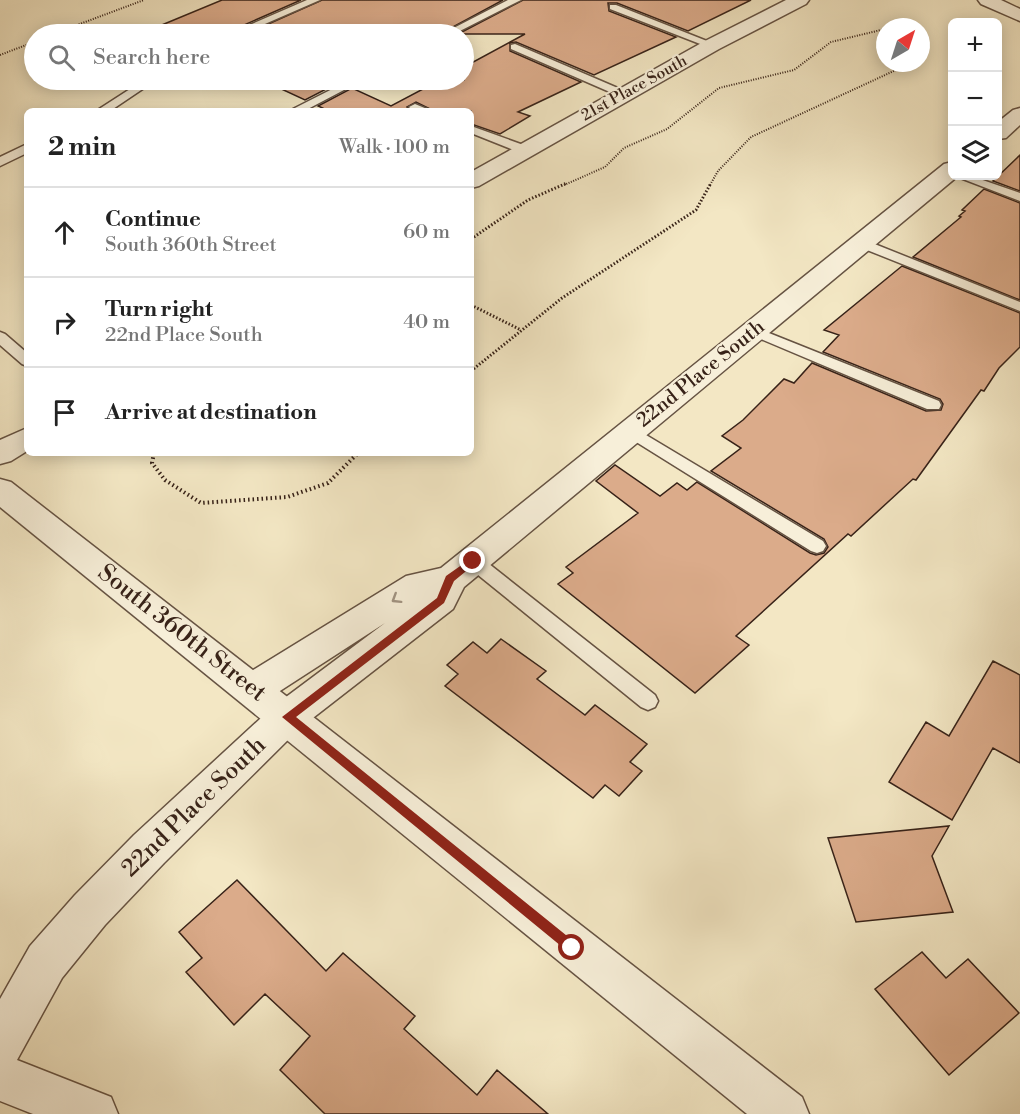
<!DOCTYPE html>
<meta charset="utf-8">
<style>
:root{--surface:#fff;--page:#f6f6f6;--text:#222;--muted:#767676;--line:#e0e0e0}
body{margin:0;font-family:"Libre Bodoni",serif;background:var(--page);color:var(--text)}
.controls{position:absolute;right:18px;top:18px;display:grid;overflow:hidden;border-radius:9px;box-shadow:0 3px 15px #0003}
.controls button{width:54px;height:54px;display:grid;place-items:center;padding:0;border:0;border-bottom:2px solid var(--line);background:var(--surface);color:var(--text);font:30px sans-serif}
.compass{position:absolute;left:876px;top:18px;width:54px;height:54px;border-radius:50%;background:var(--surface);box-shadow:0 3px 15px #0003;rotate:39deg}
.stop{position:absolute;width:18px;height:18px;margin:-14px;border:4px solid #8f2418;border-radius:50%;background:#fff}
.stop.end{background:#8f2418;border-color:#fff;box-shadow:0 2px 6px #0008}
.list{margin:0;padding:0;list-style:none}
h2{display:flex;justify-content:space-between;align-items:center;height:78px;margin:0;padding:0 24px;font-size:26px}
h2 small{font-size:20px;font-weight:400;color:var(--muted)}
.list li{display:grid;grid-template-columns:39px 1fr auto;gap:18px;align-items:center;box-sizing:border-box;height:90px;padding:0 24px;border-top:2px solid var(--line)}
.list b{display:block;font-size:22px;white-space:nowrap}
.list p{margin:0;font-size:20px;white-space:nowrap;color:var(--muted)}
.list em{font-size:20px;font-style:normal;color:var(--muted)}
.icon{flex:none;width:33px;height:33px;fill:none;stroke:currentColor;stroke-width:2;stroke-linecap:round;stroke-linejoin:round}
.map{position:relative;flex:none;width:1020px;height:1114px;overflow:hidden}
.search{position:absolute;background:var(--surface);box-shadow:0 3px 15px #0003;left:24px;top:24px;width:450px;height:66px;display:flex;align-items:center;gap:15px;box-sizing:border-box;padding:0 21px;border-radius:33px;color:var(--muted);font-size:22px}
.panel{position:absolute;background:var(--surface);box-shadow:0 3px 15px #0003;left:24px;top:108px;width:450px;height:348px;border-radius:9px}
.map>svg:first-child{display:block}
</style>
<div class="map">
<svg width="1020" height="1114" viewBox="0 0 1020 1114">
<rect width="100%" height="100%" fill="#f3e7c4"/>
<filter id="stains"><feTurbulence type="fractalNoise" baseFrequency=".00333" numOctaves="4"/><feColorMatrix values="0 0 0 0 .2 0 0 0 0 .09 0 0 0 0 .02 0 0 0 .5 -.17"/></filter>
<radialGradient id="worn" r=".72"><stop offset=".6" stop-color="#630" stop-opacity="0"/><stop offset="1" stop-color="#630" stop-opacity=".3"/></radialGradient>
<path fill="#dbab8a" stroke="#372218" stroke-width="1.5" d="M 222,0 L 301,0 L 228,32 L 227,34 L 140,34 Z
M 322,0 L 503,0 L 440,34 L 246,34 Z
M 523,0 L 751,0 L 688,31 L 617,3 L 608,3 L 609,11 L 676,37 L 594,75 L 516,42 L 510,43 L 510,51 L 581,82 L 518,112 L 530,116 L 500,134 L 471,124 L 471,111 L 434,111 L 416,102 L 407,107 L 410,111 L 329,111 L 318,106 L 352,88 L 391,106 L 440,80 L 464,80 L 464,67 L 525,34 L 458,34 Z
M 266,80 L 334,80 L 340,82 L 305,100 L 264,81 Z
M 1020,155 L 1020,191 L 993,181 Z
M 984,189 L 1020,203 L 1020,300 L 913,257 L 961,217 L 959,216 L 965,211 L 962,210 Z
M 902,266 L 1020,313 L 1020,347 L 999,368 L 984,391 L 981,390 L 916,480 L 913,479 L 851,536 L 848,534 L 736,636 L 749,645 L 695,693 L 558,584 L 573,573 L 566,567 L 638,513 L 596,481 L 615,465 L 660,496 L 677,483 L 687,490 L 697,482 L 810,553 L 816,555 L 824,553 L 828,547 L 824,539 L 711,471 L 741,448 L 722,436 L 743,420 L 784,379 L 794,383 L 812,363 L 926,411 L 941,410 L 943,404 L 940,399 L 823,352 L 839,335 L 824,330 Z
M 501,639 L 546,671 L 537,679 L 585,715 L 595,705 L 647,744 L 630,762 L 642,771 L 619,796 L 605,785 L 593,798 L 445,686 L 458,674 L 447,665 L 473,642 L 487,653 Z
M 993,661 L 1020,675 L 1020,763 L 993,748 L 952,820 L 889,782 L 926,722 L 949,736 Z
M 949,826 L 932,856 L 953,912 L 856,922 L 828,838 Z
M 237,880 L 326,971 L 343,953 L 415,1016 L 404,1029 L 477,1095 L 497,1070 L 548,1114 L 325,1114 L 280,1070 L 310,1036 L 265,994 L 234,1025 L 186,972 L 202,958 L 179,932 Z
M 922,952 L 946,978 L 968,959 L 1019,1013 L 949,1075 L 875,989 Z"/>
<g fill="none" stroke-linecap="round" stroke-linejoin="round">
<defs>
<path id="service" d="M 307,0 L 320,0 L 242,34 L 229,34 Z
M 508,0 L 521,0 L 454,34 L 442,34 Z
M 610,5 L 616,5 L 717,45 L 708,47 L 610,9 Z
M 515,44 L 627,92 L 629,94 L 627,96 L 619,96 L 511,49 L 511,45 Z
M 144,80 L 156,80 L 110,111 L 96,111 Z
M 350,80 L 363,80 L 304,111 L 289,111 Z
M 415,104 L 432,111 L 411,109 L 409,107 Z
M 471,126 L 529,147 L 531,150 L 525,154 L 521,153 L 471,133 Z
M 27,144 L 27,153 L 0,166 L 0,157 Z
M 955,176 L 971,176 L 1020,193 L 1020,201 Z
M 862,239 L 1020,302 L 1020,311 L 857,246 L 855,243 L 857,240 Z
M 754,327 L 939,401 L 941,405 L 939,409 L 927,409 L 749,334 L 747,331 Z
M 0,332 L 5,334 L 27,353 L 27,366 L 22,364 L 0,345 Z
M 631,426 L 823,541 L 826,546 L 823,551 L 817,553 L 811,551 L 625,435 L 623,431 L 625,427 Z
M 473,554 L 479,556 L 655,695 L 658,701 L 655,707 L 648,710 L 641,707 L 467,566 L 464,561 L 467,556 Z"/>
<path id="minor" d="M 786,0 L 809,0 L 806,4 L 719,49 L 479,186 L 471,188 L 471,172 L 705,41 Z
M 978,0 L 1001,0 L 1020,9 L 1020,21 L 981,4 Z
M 1020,108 L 1020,125 L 1006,138 L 998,139 L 998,122 L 1013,110 Z
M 952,162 L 952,176 L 958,176 L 464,587 L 453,609 L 300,728 L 164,863 L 105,925 L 62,978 L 17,1060 L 111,1097 L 118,1114 L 33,1114 L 0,1101 L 0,999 L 30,946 L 75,895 L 134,835 L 274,706 L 385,623 L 266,700 L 253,704 L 240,700 L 235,689 L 240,678 L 406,576 L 441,568 L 944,164 Z
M 27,428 L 27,451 L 11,461 L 0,464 L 0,440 Z"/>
<path id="tertiary" d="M 0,479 L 11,482 L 802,1097 L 809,1114 L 747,1114 L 0,507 Z"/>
</defs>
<use href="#service" stroke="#665343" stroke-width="3"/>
<use href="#minor" stroke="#665343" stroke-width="3"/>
<use href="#tertiary" stroke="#665343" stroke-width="3"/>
<path stroke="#372218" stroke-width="2" stroke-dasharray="1 1.5" stroke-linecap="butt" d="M 53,34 L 144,0
M 921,45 L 923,47 L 921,52
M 0,55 L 34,42
M 564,185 L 605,167 L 624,148 L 667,129 L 719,88 L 794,70 L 831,42 L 885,29
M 710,185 L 718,171 L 751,137 L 911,63"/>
<path stroke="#372218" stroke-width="3" stroke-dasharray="1.5 2" stroke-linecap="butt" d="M 471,239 L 528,200 L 567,183
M 471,305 L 521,330
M 471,371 L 562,298 L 696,210 L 711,183"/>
<path stroke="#372218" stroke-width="4" stroke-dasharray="1.5 3" stroke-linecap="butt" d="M 154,453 L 152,463 L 165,480 L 201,503 L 287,497 L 328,483 L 358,453"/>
<use href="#service" fill="#f7efd9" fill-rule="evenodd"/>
<use href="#minor" fill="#f7efd9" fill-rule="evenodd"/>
<use href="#tertiary" fill="#f7efd9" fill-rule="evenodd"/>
</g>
<defs><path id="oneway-chevron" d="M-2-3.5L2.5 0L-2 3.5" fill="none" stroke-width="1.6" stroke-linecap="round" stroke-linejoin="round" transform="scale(1.5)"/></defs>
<use stroke="#a19382" href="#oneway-chevron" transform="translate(396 599) rotate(148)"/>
<path fill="#8f2418" d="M 473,557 L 478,561 L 476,563 L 454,581 L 444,603 L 296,717 L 577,944 L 579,948 L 577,953 L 572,955 L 282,717 L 437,598 L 446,576 Z"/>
<g text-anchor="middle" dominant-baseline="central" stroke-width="4.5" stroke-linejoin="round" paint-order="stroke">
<g font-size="16" fill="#372218" stroke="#f7efd9">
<text transform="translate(634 88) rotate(-29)">21st Place South</text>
</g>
<g font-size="20" fill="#372218" stroke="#f7efd9">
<text transform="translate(701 374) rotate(-39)">22nd Place South</text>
</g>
<g font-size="24" fill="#372218" stroke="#f7efd9">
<text transform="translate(182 633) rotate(38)">South 360th Street</text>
<text transform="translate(194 807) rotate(-44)">22nd Place South</text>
</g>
</g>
<rect width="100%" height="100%" filter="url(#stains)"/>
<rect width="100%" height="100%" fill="url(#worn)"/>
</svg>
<div class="controls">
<button>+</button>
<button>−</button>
<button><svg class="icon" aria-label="layers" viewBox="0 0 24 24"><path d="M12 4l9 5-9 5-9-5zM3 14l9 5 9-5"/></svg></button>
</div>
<svg class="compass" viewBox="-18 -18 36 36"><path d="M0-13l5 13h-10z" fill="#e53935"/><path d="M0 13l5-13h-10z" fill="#767676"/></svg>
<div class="stop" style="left:572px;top:948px"></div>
<div class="stop end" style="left:473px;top:561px"></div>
<div class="search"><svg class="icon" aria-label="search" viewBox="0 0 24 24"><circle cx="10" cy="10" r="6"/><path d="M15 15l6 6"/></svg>Search here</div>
<section class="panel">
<h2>2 min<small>Walk · 100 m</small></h2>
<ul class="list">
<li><svg class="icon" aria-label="ahead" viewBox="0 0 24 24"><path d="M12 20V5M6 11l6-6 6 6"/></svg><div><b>Continue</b><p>South 360th Street</p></div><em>60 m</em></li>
<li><svg class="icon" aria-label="right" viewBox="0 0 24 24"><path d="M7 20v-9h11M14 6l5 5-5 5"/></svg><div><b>Turn right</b><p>22nd Place South</p></div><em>40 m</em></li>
<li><svg class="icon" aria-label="arrive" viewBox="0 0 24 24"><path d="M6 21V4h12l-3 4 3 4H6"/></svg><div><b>Arrive at destination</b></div></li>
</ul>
</section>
</div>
